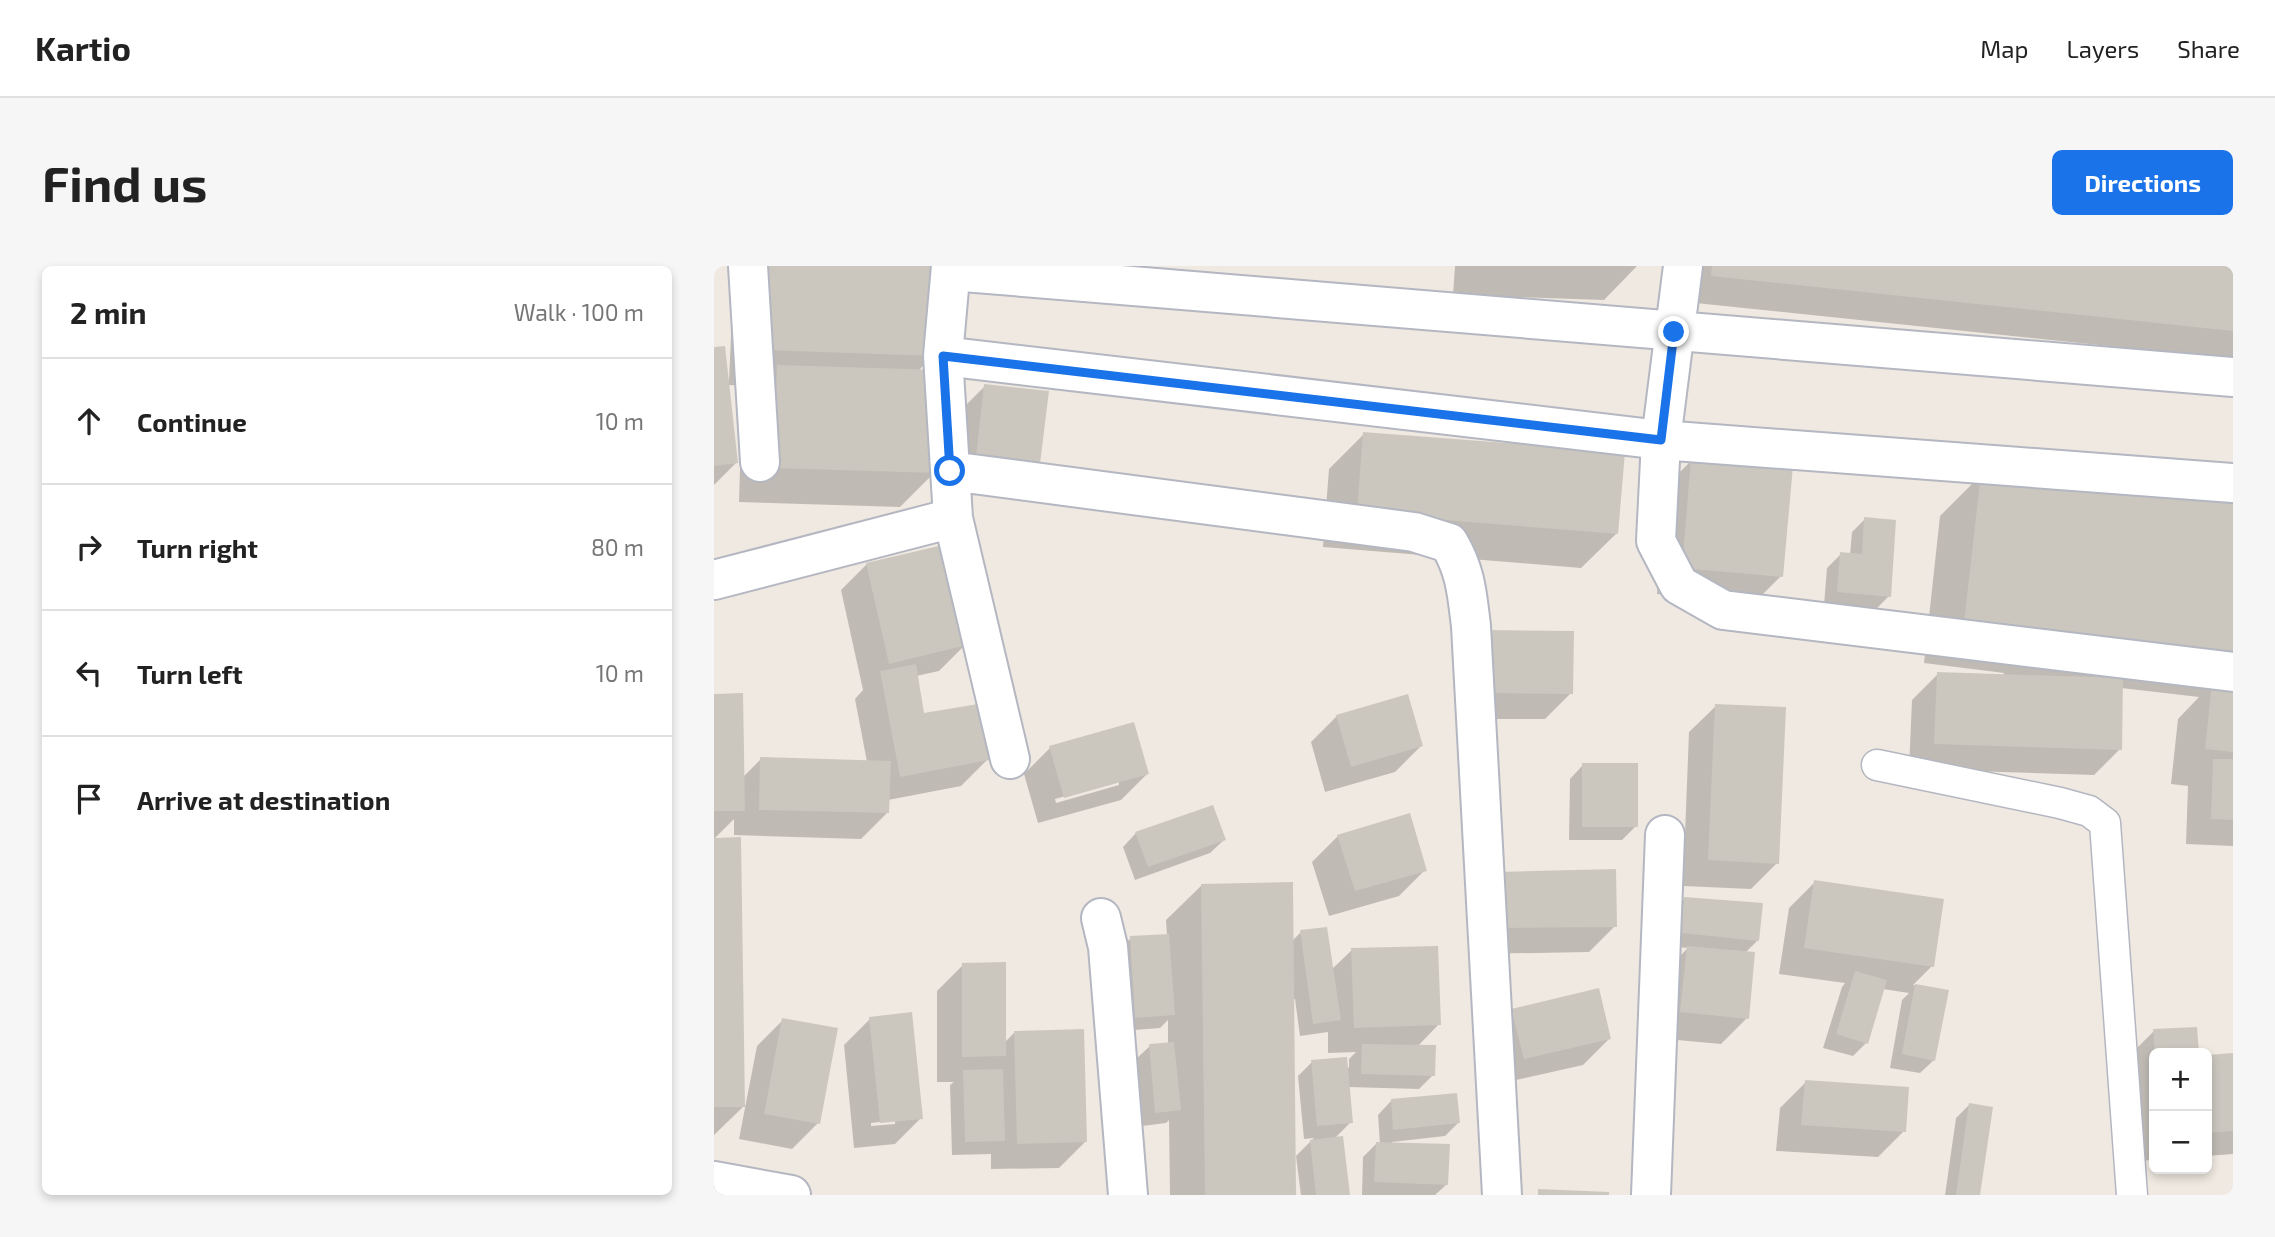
<!DOCTYPE html>
<meta charset="utf-8">
<style>
:root{--surface:#fff;--page:#f6f6f6;--text:#222;--muted:#767676;--line:#e0e0e0;--accent:#1a73e8}
body{margin:0;font-family:"Exo 2",sans-serif;background:var(--page);color:var(--text)}
.controls{position:absolute;right:21px;bottom:21px;display:grid;overflow:hidden;border-radius:10px;box-shadow:0 4px 10px #0003}
.controls button{width:63px;height:63px;display:grid;place-items:center;padding:0;border:0;border-bottom:2px solid var(--line);background:var(--surface);color:var(--text);font:35px sans-serif}
.stop{position:absolute;width:21px;height:21px;margin:-16px;border:5px solid #1a73e8;border-radius:50%;background:#fff}
.stop.end{background:#1a73e8;border-color:#fff;box-shadow:0 2px 7px #0008}
.list{margin:0;padding:0;list-style:none}
h2{display:flex;justify-content:space-between;align-items:center;height:91px;margin:0;padding:0 28px;font-size:30px}
h2 small{font-size:23px;font-weight:400;color:var(--muted)}
.list li{display:grid;grid-template-columns:46px 1fr auto;gap:21px;align-items:center;box-sizing:border-box;height:126px;padding:0 28px;border-top:2px solid var(--line)}
.list b{display:block;font-size:26px;white-space:nowrap}
.list em{font-size:23px;font-style:normal;color:var(--muted)}
.icon{flex:none;width:38px;height:38px;fill:none;stroke:currentColor;stroke-width:2;stroke-linecap:round;stroke-linejoin:round}
.map{position:relative;flex:none;width:1519px;height:929px;overflow:hidden;border-radius:10px}
header{display:flex;align-items:center;gap:42px;box-sizing:border-box;height:98px;padding:0 35px;background:var(--surface);border-bottom:2px solid var(--line)}
header strong{font-size:33px}
nav{display:flex;gap:38px;margin-inline-start:auto;font-size:24px}
.intro{display:flex;align-items:center;justify-content:space-between;box-sizing:border-box;height:168px;padding:0 42px}
h1{margin:0;font-size:49px}
.button{padding:18px 32px;border-radius:10px;background:var(--accent);color:#fff;font-size:24px;font-weight:700}
main{display:flex;gap:42px;padding:0 42px}
aside{flex:1;background:var(--surface);border-radius:10px;box-shadow:0 4px 10px #0003}
.map>svg:first-child{display:block}
</style>
<header>
<strong>Kartio</strong>
<nav><a>Map</a><a>Layers</a><a>Share</a></nav>
</header>
<div class="intro"><h1>Find us</h1><a class="button">Directions</a></div>
<main>
<aside>
<h2>2 min<small>Walk · 100 m</small></h2>
<ul class="list">
<li><svg class="icon" aria-label="ahead" viewBox="0 0 24 24"><path d="M12 20V5M6 11l6-6 6 6"/></svg><div><b>Continue</b></div><em>10 m</em></li>
<li><svg class="icon" aria-label="right" viewBox="0 0 24 24"><path d="M7 20v-9h11M14 6l5 5-5 5"/></svg><div><b>Turn right</b></div><em>80 m</em></li>
<li><svg class="icon" aria-label="left" viewBox="0 0 24 24"><path d="M17 20v-9H6M10 6l-5 5 5 5"/></svg><div><b>Turn left</b></div><em>10 m</em></li>
<li><svg class="icon" aria-label="arrive" viewBox="0 0 24 24"><path d="M6 21V4h12l-3 4 3 4H6"/></svg><div><b>Arrive at destination</b></div></li>
</ul>
</aside>
<div class="map">
<svg width="1519" height="929" viewBox="0 0 1519 929">
<rect width="100%" height="100%" fill="#efe9e1"/>
<path fill="#0003" fill-rule="evenodd" d="M 741,0 L 923,0 L 890,34 L 739,29 Z
M 976,0 L 1519,0 L 1519,93 L 972,36 Z
M 20,4 L 220,89 L 204,105 L 221,206 L 186,241 L 25,236 L 28,136 L 45,120 L 14,119 L 22,197 L 0,219 L 0,83 L 13,115 L 15,115 Z
M 271,120 L 333,126 L 237,216 L 245,146 Z
M 650,168 L 903,267 L 867,302 L 609,281 L 615,203 Z
M 978,194 L 1067,310 L 1041,336 L 943,328 L 952,220 Z
M 1267,209 L 1519,236 L 1519,580 L 1472,578 L 1474,520 L 1457,518 L 1464,453 L 1485,431 L 1407,422 L 1406,483 L 1380,509 L 1195,503 L 1198,434 L 1224,408 L 1290,410 L 1290,407 L 1210,397 L 1226,250 Z
M 1151,253 L 1175,330 L 1162,343 L 1110,339 L 1113,302 L 1127,288 L 1136,289 L 1138,266 Z
M 153,298 L 251,379 L 225,405 L 202,410 L 209,449 L 273,494 L 247,520 L 174,534 L 173,547 L 147,573 L 20,569 L 20,553 L 0,573 L 29,841 L 0,869 L 0,429 L 29,511 L 47,493 L 153,496 L 141,433 L 149,424 L 127,324 Z
M 744,392 L 857,427 L 831,453 L 743,453 Z
M 1002,440 L 1063,597 L 1037,623 L 969,620 L 975,466 Z
M 623,450 L 707,480 L 681,506 L 611,526 L 597,476 Z
M 336,482 L 433,508 L 407,534 L 324,557 L 310,508 ZM 405,515 L 405,519 L 342,537 L 341,533 Z
M 869,499 L 922,560 L 908,574 L 855,574 L 856,513 Z
M 422,567 L 510,574 L 496,587 L 421,614 L 409,581 Z
M 624,570 L 711,604 L 685,630 L 615,650 L 598,596 Z
M 1101,616 L 1218,700 L 1199,719 L 1233,725 L 1220,794 L 1206,807 L 1176,802 L 1188,734 L 1195,727 L 1169,723 L 1152,777 L 1139,790 L 1109,782 L 1128,721 L 1131,717 L 1065,708 L 1075,642 Z
M 488,619 L 578,675 L 587,666 L 617,704 L 638,684 L 725,758 L 703,781 L 719,809 L 705,823 L 634,821 L 637,856 L 620,873 L 634,929 L 587,929 L 582,890 L 600,872 L 590,873 L 584,810 L 598,796 L 635,802 L 635,793 L 642,786 L 614,787 L 614,766 L 586,770 L 581,733 L 579,733 L 581,929 L 456,929 L 455,854 L 452,857 L 428,860 L 422,793 L 436,780 L 454,778 L 454,754 L 446,762 L 408,765 L 403,685 L 417,672 L 453,670 L 452,654 Z
M 971,632 L 1044,674 L 1031,687 L 1033,752 L 1007,778 L 941,772 L 948,708 L 974,682 L 954,680 L 957,646 Z
M 759,633 L 901,660 L 875,686 L 760,688 Z
M 249,699 L 290,777 L 300,767 L 371,876 L 345,902 L 277,903 L 277,888 L 238,889 L 236,819 L 240,816 L 223,816 L 223,725 Z
M 798,744 L 895,773 L 869,799 L 784,818 L 772,770 Z
M 156,753 L 207,852 L 181,878 L 140,882 L 130,779 ZM 181,854 L 181,858 L 157,860 L 157,857 Z
M 69,754 L 104,857 L 78,883 L 25,873 L 43,780 Z
M 1481,762 L 1483,787 L 1440,787 L 1440,894 L 1421,895 L 1414,791 L 1440,765 Z
M 1519,789 L 1519,888 L 1493,890 L 1493,791 Z
M 1092,816 L 1190,865 L 1164,891 L 1062,885 L 1066,842 Z
M 677,835 L 744,857 L 731,870 L 678,876 L 678,878 L 733,918 L 721,929 L 648,929 L 649,891 L 662,878 L 666,878 L 664,849 Z
M 1255,839 L 1265,929 L 1231,929 L 1242,852 Z"/>
<path fill="#cbc7bf" d="M 53,0 L 225,0 L 221,90 L 50,84 Z
M 998,0 L 1519,0 L 1519,65 L 997,10 Z
M 11,80 L 24,197 L 0,200 L 0,81 Z
M 63,99 L 226,104 L 223,207 L 59,202 Z
M 270,118 L 335,125 L 326,198 L 262,191 Z
M 649,166 L 911,186 L 904,268 L 643,247 Z
M 977,192 L 1079,200 L 1069,311 L 968,302 Z
M 1267,207 L 1519,234 L 1519,390 L 1250,357 Z
M 1150,251 L 1182,254 L 1177,331 L 1123,326 L 1126,286 L 1148,288 Z
M 229,279 L 253,379 L 175,398 L 152,297 Z
M 769,364 L 860,365 L 859,428 L 768,427 Z
M 202,398 L 210,447 L 264,438 L 275,494 L 186,511 L 166,405 Z
M 1223,406 L 1409,412 L 1408,484 L 1220,478 Z
M 1498,416 L 1519,418 L 1519,486 L 1491,483 Z
M 29,427 L 31,545 L 0,545 L 0,428 Z
M 694,428 L 709,480 L 637,501 L 622,449 Z
M 1001,438 L 1072,441 L 1065,598 L 994,594 Z
M 420,456 L 435,508 L 350,532 L 335,480 Z
M 46,491 L 177,495 L 175,547 L 45,544 Z
M 1499,493 L 1519,493 L 1519,554 L 1497,553 Z
M 868,497 L 924,497 L 924,561 L 868,561 Z
M 499,539 L 512,574 L 434,601 L 421,566 Z
M 696,547 L 713,605 L 641,625 L 623,569 Z
M 27,571 L 31,841 L 0,841 L 0,572 Z
M 902,603 L 903,661 L 785,662 L 784,606 Z
M 1100,614 L 1230,633 L 1220,701 L 1090,682 Z
M 579,616 L 582,929 L 491,929 L 487,618 Z
M 970,631 L 1049,637 L 1045,675 L 967,667 Z
M 613,661 L 627,754 L 599,758 L 586,664 Z
M 455,668 L 461,749 L 421,752 L 416,670 Z
M 724,680 L 727,759 L 640,762 L 637,682 Z
M 973,680 L 1041,686 L 1035,753 L 966,746 Z
M 292,696 L 292,790 L 248,791 L 248,697 Z
M 1141,705 L 1173,714 L 1154,778 L 1122,768 Z
M 1201,718 L 1235,724 L 1221,795 L 1188,788 Z
M 885,722 L 897,773 L 810,793 L 797,743 Z
M 198,746 L 209,853 L 166,857 L 155,751 Z
M 68,752 L 124,762 L 106,858 L 50,848 Z
M 1483,761 L 1485,787 L 1441,787 L 1439,763 Z
M 370,763 L 373,876 L 303,878 L 300,765 Z
M 460,776 L 467,844 L 441,847 L 435,778 Z
M 648,778 L 722,779 L 721,810 L 647,808 Z
M 1519,787 L 1519,865 L 1493,867 L 1493,789 Z
M 633,791 L 639,857 L 603,860 L 597,794 Z
M 289,803 L 291,875 L 251,876 L 249,804 Z
M 1091,814 L 1195,821 L 1192,866 L 1087,859 Z
M 743,827 L 746,857 L 679,864 L 677,833 Z
M 1255,837 L 1279,841 L 1266,929 L 1242,929 Z
M 629,870 L 636,929 L 602,929 L 596,874 Z
M 662,876 L 736,878 L 734,919 L 660,916 Z
M 824,923 L 895,926 L 895,929 L 824,929 Z"/>
<g fill="none" stroke-linecap="round" stroke-linejoin="round">
<defs>
<path id="service" d="M 1163,499 L 1346,537 L 1375,545 L 1391,557 L 1418,929"/>
<path id="minor" d="M 34,0 L 46,196
M 237,0 L 229,90 L 239,252 L 296,493
M 969,0 L 947,174 L 942,275 L 965,319 L 1009,344 L 1519,406
M 237,5 L 1519,111
M 229,90 L 947,174 L 1519,217
M 236,205 L 700,266 L 735,277 C 752,306 753,328 757,360 L 788,929
M 0,314 L 239,252
M 387,652 L 394,681 L 414,929
M 937,929 L 951,569"/>
<path id="secondary" d="M 0,915 L 77,929"/>
</defs>
<use href="#service" stroke="#b4b7c1" stroke-width="33"/>
<use href="#minor" stroke="#b4b7c1" stroke-width="42"/>
<use href="#secondary" stroke="#b4b7c1" stroke-width="42"/>
<use href="#service" stroke="#fff" stroke-width="30"/>
<use href="#minor" stroke="#fff" stroke-width="38"/>
<use href="#secondary" stroke="#fff" stroke-width="38"/>
</g>
<g fill="none" stroke-linecap="round" stroke-linejoin="round">
<path stroke="#1a73e8" stroke-width="9" d="M 236,205 L 229,90 L 947,174 L 960,66"/>
</g>
</svg>
<div class="controls">
<button>+</button>
<button>−</button>
</div>
<div class="stop" style="left:236px;top:205px"></div>
<div class="stop end" style="left:960px;top:66px"></div>
</div>
</main>
